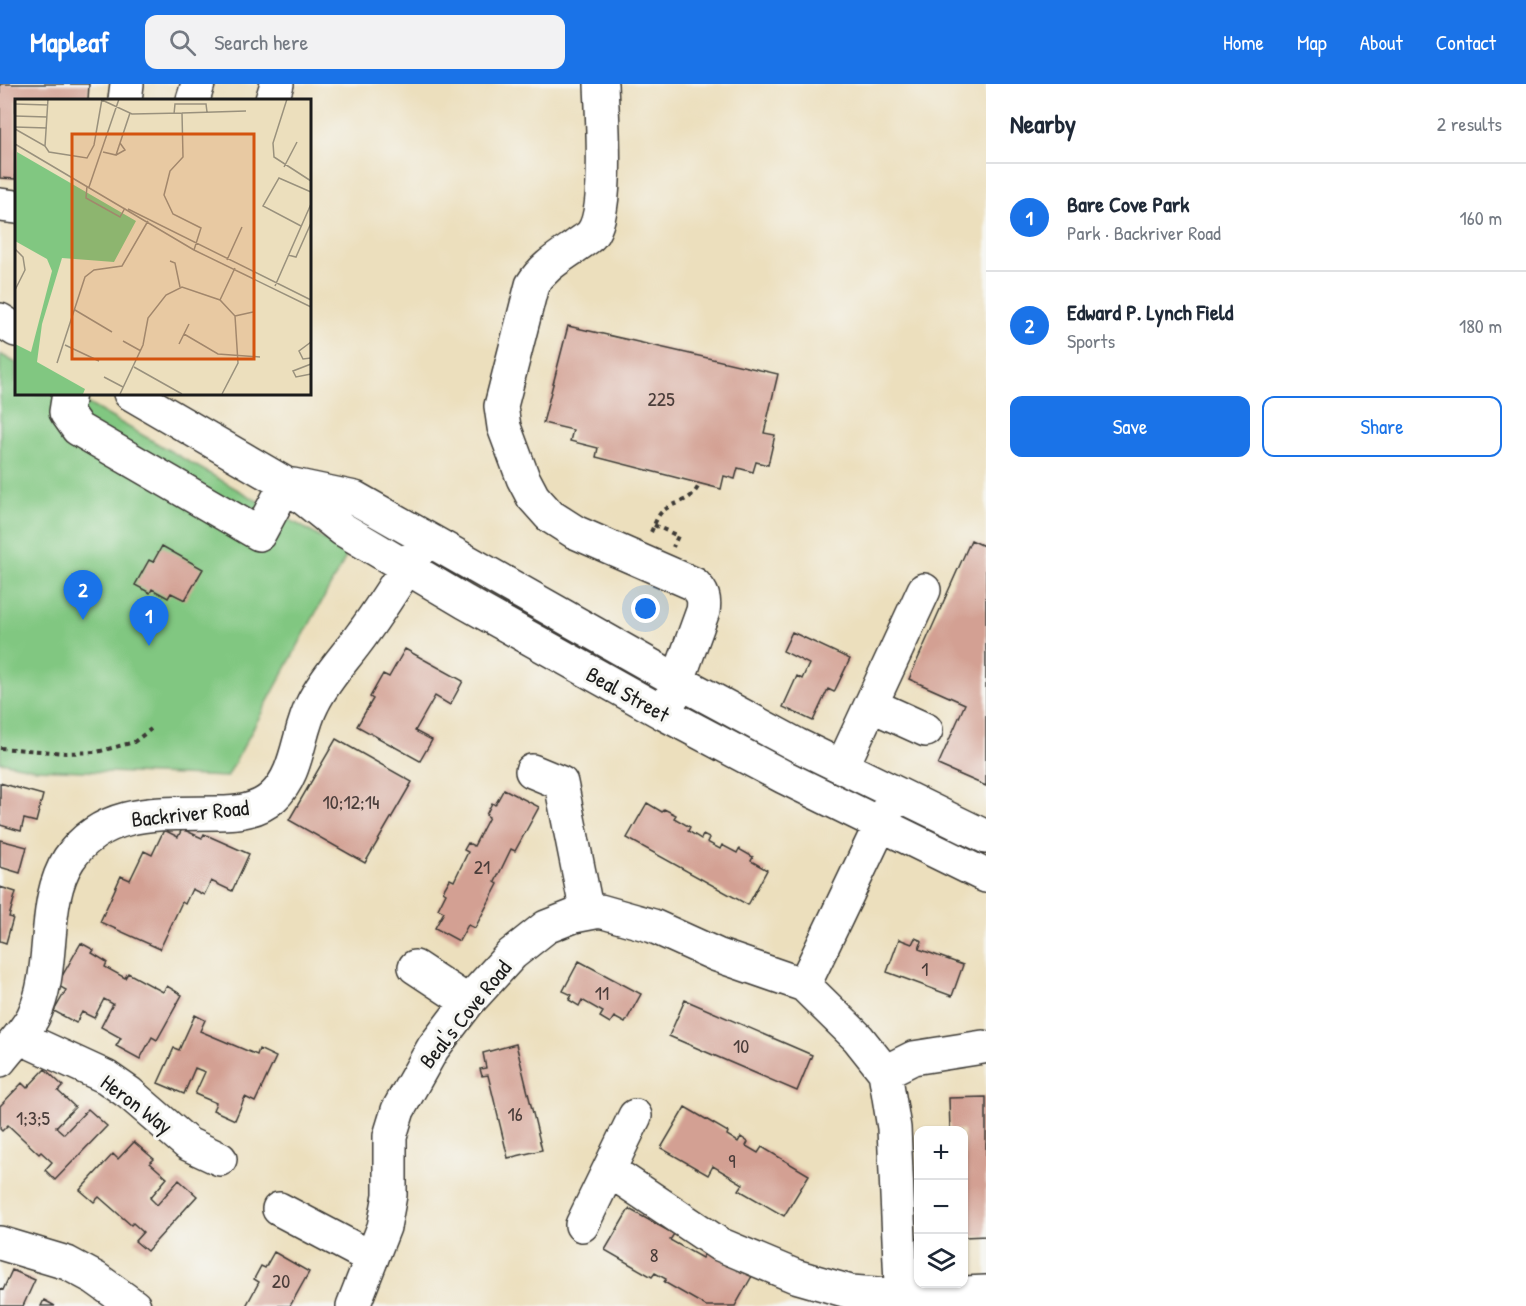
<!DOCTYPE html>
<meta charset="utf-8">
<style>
:root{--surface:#fff;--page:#f2f2f3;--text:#1f2937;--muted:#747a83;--line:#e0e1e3;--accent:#1a73e8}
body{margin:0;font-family:"Patrick Hand",sans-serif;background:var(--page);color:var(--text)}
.controls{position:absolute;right:18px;bottom:18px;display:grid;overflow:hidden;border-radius:12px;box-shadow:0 2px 4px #0004}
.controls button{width:54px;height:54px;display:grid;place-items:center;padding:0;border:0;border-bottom:2px solid var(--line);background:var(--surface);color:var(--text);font:30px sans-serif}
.you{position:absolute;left:646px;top:525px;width:21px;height:21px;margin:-15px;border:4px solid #fff;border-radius:50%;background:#1a73e8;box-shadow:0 0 0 9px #1a73e833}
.badge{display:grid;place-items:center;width:39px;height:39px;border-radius:50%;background:var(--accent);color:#fff;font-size:20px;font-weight:700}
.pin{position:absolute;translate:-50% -50px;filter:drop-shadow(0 2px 3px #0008)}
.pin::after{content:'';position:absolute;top:32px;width:21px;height:18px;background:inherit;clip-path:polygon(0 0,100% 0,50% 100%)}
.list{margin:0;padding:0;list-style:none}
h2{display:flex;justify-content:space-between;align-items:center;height:78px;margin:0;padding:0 24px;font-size:26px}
h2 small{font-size:20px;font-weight:400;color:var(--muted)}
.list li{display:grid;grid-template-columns:39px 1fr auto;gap:18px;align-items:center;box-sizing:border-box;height:108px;padding:0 24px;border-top:2px solid var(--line)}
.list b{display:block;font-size:22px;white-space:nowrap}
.list p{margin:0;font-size:20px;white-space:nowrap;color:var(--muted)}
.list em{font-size:20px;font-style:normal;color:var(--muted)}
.actions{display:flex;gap:12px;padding:18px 24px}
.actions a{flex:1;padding:14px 0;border:2px solid var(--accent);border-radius:12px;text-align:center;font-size:21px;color:var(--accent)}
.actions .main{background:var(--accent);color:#fff}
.icon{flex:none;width:33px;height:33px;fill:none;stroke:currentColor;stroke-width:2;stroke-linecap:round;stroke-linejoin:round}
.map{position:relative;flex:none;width:986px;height:1222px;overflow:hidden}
header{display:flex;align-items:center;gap:36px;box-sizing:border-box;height:84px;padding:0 30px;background:var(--accent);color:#fff}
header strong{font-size:28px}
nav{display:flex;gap:33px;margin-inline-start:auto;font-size:21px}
.search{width:420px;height:54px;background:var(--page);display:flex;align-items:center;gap:15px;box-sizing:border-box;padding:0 21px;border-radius:12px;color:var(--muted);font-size:22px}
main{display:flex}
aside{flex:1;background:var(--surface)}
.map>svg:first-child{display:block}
</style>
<header>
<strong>Mapleaf</strong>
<div class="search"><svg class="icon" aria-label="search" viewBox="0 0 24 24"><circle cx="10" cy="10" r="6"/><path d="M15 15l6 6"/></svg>Search here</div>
<nav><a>Home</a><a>Map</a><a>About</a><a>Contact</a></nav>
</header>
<main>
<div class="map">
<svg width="986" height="1222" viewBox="0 0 986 1222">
<rect width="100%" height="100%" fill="#f6f6f2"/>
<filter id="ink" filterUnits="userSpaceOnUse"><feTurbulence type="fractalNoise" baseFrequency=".0167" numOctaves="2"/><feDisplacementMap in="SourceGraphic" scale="12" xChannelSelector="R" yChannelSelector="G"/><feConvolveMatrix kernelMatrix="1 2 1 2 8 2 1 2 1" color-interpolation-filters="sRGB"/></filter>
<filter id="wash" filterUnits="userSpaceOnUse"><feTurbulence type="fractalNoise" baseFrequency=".008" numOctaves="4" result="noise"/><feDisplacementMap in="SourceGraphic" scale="24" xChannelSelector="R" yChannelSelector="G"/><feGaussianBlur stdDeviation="1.35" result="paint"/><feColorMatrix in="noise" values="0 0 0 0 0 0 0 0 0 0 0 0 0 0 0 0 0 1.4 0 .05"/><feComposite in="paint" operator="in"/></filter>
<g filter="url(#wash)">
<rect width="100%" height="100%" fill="#ecdfbd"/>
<path fill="#81c781" stroke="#4e724e" stroke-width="1.5" d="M 0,270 L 16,279 L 16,309 L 69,309 L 348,469 L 227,693 L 36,685 L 0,678 Z"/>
<g id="blocks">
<path fill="#d3a093" d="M 0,0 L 89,0 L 88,16 L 16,16 L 16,95 L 0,94 Z
M 568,242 L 778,290 L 764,349 L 775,351 L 768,381 L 756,378 L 753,388 L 738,384 L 735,395 L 724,392 L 721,405 L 596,373 L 598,364 L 570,357 L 573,346 L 543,339 Z
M 971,456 L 986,463 L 986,702 L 938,681 L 965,620 L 909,595 Z
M 162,462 L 203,485 L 185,516 L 171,509 L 168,514 L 152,505 L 150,509 L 135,501 L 149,476 L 153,478 Z
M 792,548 L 850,575 L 834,608 L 828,605 L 813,637 L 783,623 L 797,592 L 802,595 L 809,580 L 783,567 Z
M 405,565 L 463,597 L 450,621 L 435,612 L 415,647 L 432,656 L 420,677 L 357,642 L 373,615 L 370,613 L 383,590 L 389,593 Z
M 336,655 L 412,698 L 365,779 L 289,736 Z
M 0,699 L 43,711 L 36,738 L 24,735 L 21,747 L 0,741 Z
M 504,705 L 539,723 L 515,767 L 511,765 L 495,798 L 498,800 L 475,844 L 468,841 L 459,857 L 435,844 L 444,828 L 438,825 L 446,809 L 443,807 L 450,795 L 454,797 L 468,768 L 464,766 L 468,759 L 474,762 L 489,733 L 486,731 L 492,719 L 495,721 Z
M 647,719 L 662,728 L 664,725 L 676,731 L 674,734 L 690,743 L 688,747 L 701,755 L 703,751 L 709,754 L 707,758 L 720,765 L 722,761 L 737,769 L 739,765 L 753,773 L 751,777 L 767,786 L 748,821 L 627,754 Z
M 182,745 L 202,754 L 204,750 L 249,770 L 232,807 L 211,797 L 204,811 L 192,805 L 185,820 L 182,818 L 160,865 L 100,838 L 121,792 L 130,796 L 144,767 L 152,771 L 164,746 L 178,753 Z
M 0,756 L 27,763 L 20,789 L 0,783 Z
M 0,803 L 16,808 L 9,833 L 13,834 L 6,859 L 0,857 Z
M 915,854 L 922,857 L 919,865 L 963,881 L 952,912 L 887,888 L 899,855 L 912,860 Z
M 81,859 L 94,866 L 92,869 L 107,878 L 105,883 L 125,894 L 128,889 L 163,908 L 167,902 L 182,911 L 157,956 L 152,953 L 140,975 L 116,962 L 121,954 L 101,943 L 113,920 L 104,915 L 94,934 L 82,928 L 76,939 L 54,927 L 66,906 L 57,901 Z
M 579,877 L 641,910 L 625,939 L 614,933 L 610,939 L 600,933 L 603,928 L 582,916 L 579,922 L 569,916 L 572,911 L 563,907 Z
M 685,916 L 812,971 L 797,1007 L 669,952 Z
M 195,931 L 205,936 L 200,947 L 257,971 L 259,965 L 276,973 L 255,1018 L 245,1013 L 235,1036 L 213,1026 L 216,1019 L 195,1010 L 205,988 L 195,984 L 184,1010 L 158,999 L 174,964 L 179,966 Z
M 516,960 L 542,1066 L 508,1074 L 488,991 L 482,992 L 480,985 L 486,984 L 483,969 Z
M 45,985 L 63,1002 L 58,1007 L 75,1023 L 56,1043 L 64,1050 L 88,1025 L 107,1042 L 55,1096 L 45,1086 L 52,1078 L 41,1068 L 39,1070 L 8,1041 L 2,1047 L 0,1045 L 0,1022 L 22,999 L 27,1004 Z
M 986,1013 L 986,1152 L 964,1153 L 964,1046 L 950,1046 L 949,1014 Z
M 685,1023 L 728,1048 L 727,1051 L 738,1058 L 741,1053 L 748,1058 L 746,1062 L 758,1069 L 762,1063 L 809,1091 L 784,1132 L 739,1106 L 743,1100 L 713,1082 L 708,1091 L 661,1064 Z
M 134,1058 L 154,1075 L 150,1079 L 167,1094 L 150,1114 L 157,1121 L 179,1096 L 197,1112 L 147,1167 L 135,1157 L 143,1148 L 133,1139 L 131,1141 L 99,1113 L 94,1118 L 80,1106 L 113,1070 L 118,1075 Z
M 629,1125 L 674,1150 L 670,1156 L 702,1174 L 707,1166 L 752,1192 L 735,1222 L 706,1222 L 664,1198 L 666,1195 L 655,1189 L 652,1193 L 605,1166 Z
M 274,1168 L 309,1188 L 290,1222 L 246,1222 L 259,1198 L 254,1195 L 261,1182 L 265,1184 Z
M 12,1186 L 35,1196 L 23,1222 L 0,1222 L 0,1205 L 3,1206 Z
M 44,1216 L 55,1222 L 41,1222 Z"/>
</g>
</g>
<g filter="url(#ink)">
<use href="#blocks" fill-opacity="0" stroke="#3b3934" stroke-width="1.5"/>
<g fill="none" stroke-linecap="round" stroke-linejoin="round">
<defs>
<path id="minor" d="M 601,0 C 602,31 610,129 591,151 C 587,155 581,158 576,162 C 559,174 543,183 532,201 L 501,322 L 504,343 L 523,394 L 533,413 L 550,432 L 575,448 L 694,500 C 703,509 705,515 703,527 L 670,618
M 125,16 L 127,0
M 193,16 L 198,0
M 272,16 L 277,0
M 0,121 L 16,123
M 0,236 L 16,246
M 69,309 L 66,328 L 78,345 L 259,450 L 286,400
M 130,309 L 286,400 L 342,445 L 465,518 L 665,630 L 784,693 L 986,792
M 293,401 L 355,414 L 678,597 L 797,661 L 986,753
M 871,621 L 926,646
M 842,683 L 924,506
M 532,687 L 561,699 L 587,829
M 415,883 L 468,918
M 804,901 L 890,721
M 19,953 L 106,993 L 129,1009 L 188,1060 L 220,1075
M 0,976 C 11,962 25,948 33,933 C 57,884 40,819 69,775 C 104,723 163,730 217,729 C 237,729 258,727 273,713 C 299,689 297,649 313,619 C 326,593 347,572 363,549 C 383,522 400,493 419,466
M 885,988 L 913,974 L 983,963
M 609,1086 L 719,1160 L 795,1192 L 851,1208 L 902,1212 L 986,1208
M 279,1125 L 372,1174
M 582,1141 L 635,1032
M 0,1159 L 67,1179 L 95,1194 L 134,1222
M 353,1222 L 384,1143 L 390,1111 L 390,1052 L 398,1026 L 433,964 L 468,918 L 512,870 L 546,843 L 574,832 L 600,827 L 653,842 L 717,871 L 804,901 L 858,954 L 885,988 L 894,1044 L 902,1222"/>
</defs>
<use href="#minor" stroke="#3b3934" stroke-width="36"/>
<path stroke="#3b3934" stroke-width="4" stroke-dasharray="4.5 4.5" stroke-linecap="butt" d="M 654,441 L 678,452 L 673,463
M 651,448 C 655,440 657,431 664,426 C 680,415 691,419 700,399
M 0,664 L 66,669 L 97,668 L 134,658 L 151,645"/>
<use href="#minor" stroke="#fff" stroke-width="33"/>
</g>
</g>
<g text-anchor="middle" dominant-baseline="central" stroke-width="6" stroke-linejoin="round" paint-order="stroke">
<g font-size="20" fill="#4a3d3a">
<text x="661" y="314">225</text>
<text x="351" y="717">10;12;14</text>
<text x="482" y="782">21</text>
<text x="925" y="884">1</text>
<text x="602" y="908">11</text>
<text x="741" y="961">10</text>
<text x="515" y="1029">16</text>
<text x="33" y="1033">1;3;5</text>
<text x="732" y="1076">9</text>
<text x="654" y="1170">8</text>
<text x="281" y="1196">20</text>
</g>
<g font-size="22" fill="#1c1c1c" stroke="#f6f6f2">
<text transform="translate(628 610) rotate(29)">Beal Street</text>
<text transform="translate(190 729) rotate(-6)">Backriver Road</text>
<text transform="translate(465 930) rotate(-51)">Beal's Cove Road</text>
<text transform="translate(137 1020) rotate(37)">Heron Way</text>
</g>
</g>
<g transform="translate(15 15)">
<rect width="296" height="296" fill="#ecdfbd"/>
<path d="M 2,53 L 121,122 L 99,163 L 47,159 L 27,225 L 22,263 L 70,290 L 68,295 L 0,295 L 0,245 L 16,253 L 37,172 L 32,160 L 0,142 Z" fill="#81c781"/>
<path fill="none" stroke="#99917d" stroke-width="1.5" d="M 272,0 L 258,44 L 259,58 L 296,82M 87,1 L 117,15 L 167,14 L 168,58 L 155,72 L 149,96 L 158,115 L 186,129 L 179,151M 0,5 L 33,6M 167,14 L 231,12M 159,15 L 160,5 L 191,5 L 192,13M 0,17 L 32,18M 0,28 L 32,29M 0,30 L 30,47 L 34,53 L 72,59 L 79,46 L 87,0M 0,45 L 179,151 L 296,208M 30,47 L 33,0M 88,53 L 101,56 L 115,14M 101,56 L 110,51 L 105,44M 269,68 L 282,43M 72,87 L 71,99 L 105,118 L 110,109M 74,88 L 104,0M 113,110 L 296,201M 286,127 L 248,107 L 264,79 L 296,93M 0,150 L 8,158 L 10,171 L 0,191M 273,156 L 281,158 L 296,124M 212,161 L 227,128M 155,162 L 160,164 L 165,188M 260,187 L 296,105M 205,201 L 220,169M 60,211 L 97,233M 220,217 L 238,213M 169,235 L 203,255 L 245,258M 108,242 L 126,252M 296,243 L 284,252 L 288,260 L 296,259M 164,245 L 174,225M 50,246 L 84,262M 42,264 L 70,178 L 79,171 L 107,167 L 133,122M 296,265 L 278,272 L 281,278 L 296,275M 119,268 L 167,295M 89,278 L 108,288M 105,295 L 128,246 L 133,219 L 151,196 L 167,188 L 205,201 L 220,217 L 223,264 L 207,295"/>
<path fill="#d4530e" fill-opacity="0.15" stroke="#d4530e" stroke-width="3" d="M 57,35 L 239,35 L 239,260 L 57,260 Z"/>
<rect width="296" height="296" fill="none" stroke="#1c1c1c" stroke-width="3"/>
</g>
</svg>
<div class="controls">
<button>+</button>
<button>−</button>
<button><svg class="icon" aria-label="layers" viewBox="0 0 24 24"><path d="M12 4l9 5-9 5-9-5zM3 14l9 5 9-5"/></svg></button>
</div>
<div class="you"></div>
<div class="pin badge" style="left:149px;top:562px">1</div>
<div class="pin badge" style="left:83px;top:536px">2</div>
</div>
<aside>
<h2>Nearby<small>2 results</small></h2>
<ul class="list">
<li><span class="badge">1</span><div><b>Bare Cove Park</b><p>Park · Backriver Road</p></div><em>160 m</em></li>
<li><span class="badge">2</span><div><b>Edward P. Lynch Field</b><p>Sports</p></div><em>180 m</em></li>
</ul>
<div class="actions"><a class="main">Save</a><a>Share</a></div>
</aside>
</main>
